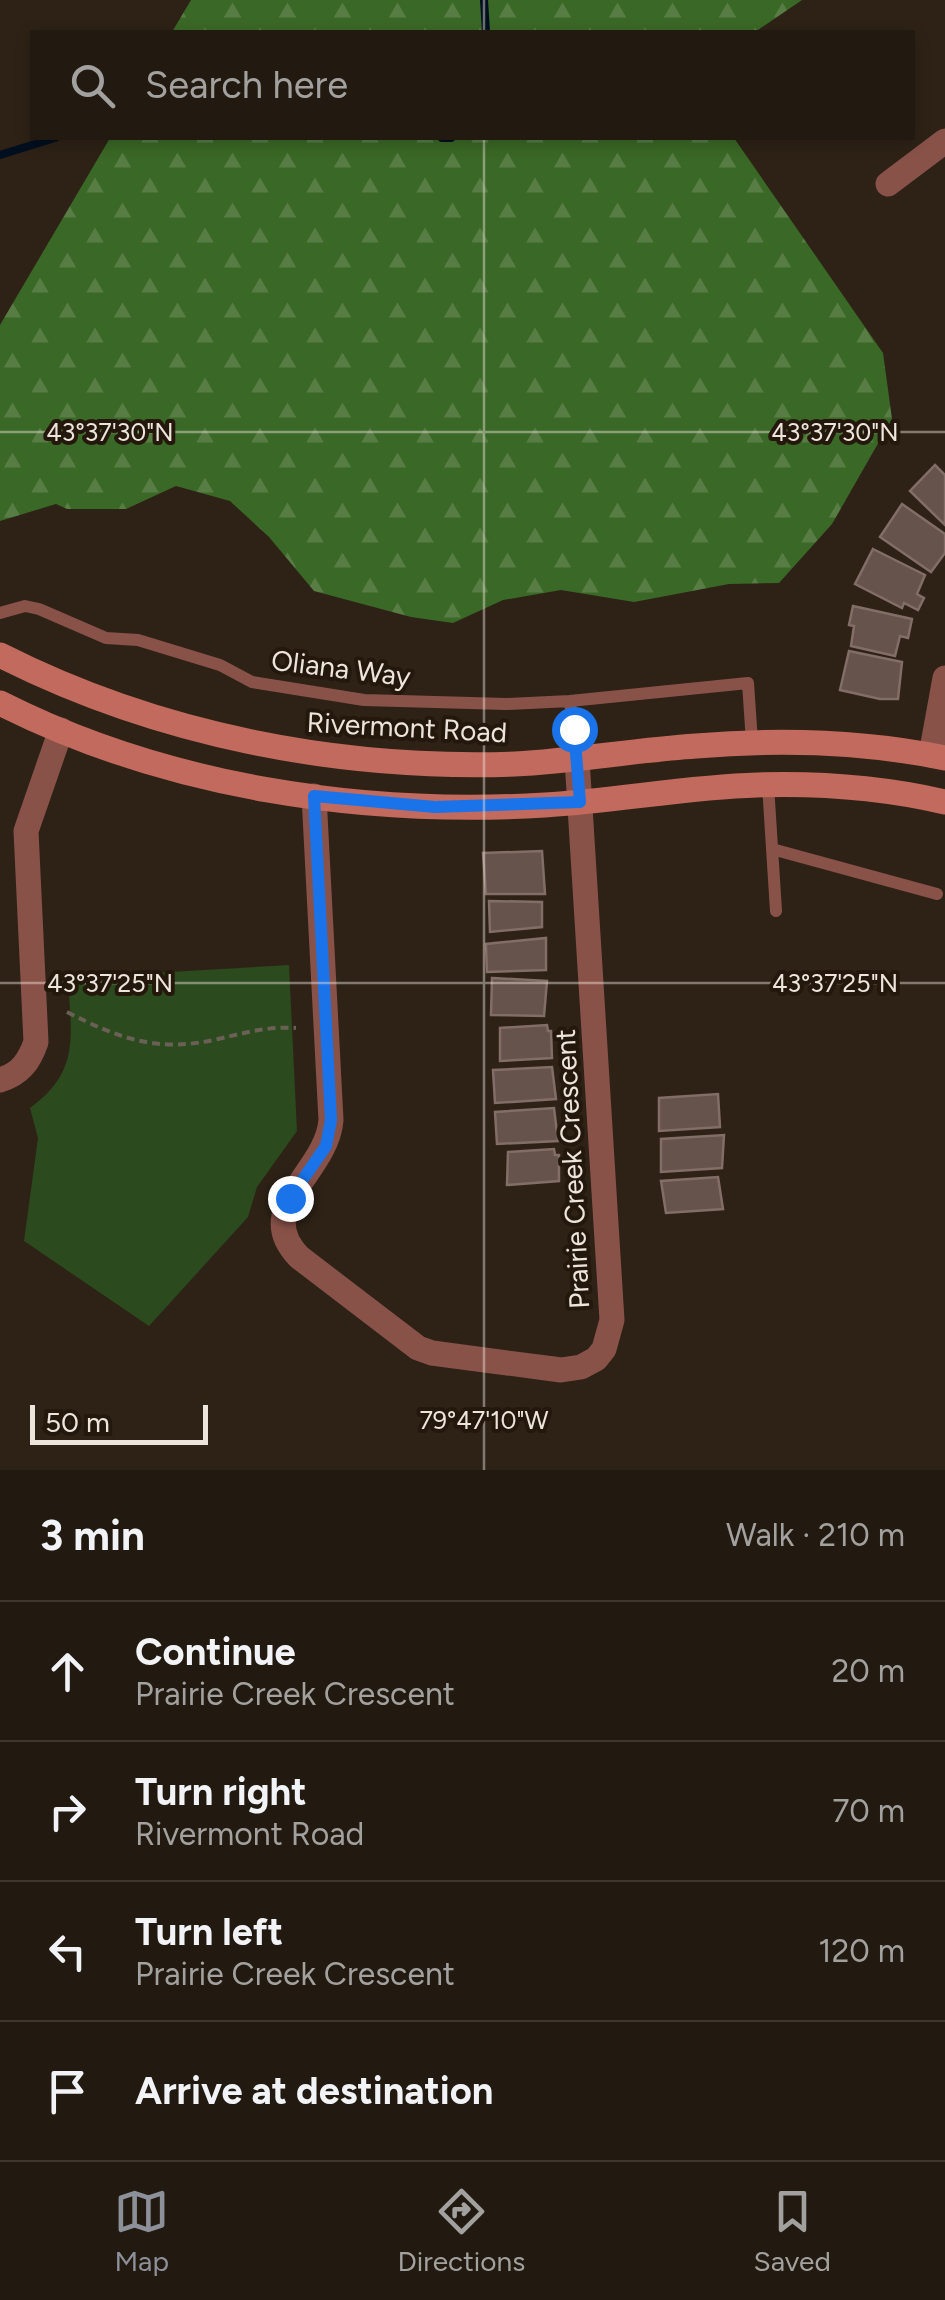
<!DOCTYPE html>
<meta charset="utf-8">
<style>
:root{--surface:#221a10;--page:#2a2319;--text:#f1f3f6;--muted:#a2a19f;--line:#3f3830;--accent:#8c9099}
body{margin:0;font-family:Figtree,sans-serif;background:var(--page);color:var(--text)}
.scale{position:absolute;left:30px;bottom:25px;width:178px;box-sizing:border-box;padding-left:10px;border:5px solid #ede4dc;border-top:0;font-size:28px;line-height:35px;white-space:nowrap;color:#ede4dc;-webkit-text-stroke:8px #24180c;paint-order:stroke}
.stop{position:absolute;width:30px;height:30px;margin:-22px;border:8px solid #1a73e8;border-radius:50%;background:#fff}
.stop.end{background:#1a73e8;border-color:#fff;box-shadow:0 2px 10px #0008}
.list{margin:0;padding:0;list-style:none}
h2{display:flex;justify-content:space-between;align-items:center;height:130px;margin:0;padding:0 40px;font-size:42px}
h2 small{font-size:32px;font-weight:400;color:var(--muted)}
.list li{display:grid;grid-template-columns:65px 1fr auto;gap:30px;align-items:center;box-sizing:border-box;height:140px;padding:0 40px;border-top:2px solid var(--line)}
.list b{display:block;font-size:38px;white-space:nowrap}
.list p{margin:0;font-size:32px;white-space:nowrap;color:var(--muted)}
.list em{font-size:32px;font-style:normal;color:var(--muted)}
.icon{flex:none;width:55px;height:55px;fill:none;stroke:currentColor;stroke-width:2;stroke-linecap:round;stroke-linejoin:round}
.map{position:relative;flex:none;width:945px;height:1470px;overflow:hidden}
.search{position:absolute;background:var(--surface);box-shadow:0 5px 15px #0003;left:30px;right:30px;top:30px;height:110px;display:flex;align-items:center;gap:25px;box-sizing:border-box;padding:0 35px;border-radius:0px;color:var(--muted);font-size:38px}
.sheet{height:690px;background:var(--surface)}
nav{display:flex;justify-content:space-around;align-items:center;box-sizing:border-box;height:140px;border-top:2px solid var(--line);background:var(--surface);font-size:28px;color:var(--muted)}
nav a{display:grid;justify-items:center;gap:5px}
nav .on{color:var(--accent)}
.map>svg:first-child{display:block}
</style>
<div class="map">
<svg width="945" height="1470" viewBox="0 0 945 1470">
<defs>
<pattern id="forest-firs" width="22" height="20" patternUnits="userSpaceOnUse" patternTransform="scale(2.5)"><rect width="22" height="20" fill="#3a6826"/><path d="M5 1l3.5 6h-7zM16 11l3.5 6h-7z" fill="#577d45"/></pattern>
</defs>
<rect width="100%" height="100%" fill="#2e2216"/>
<path fill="#2b4a1d" d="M 289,965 L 297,1131 L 257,1187 L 248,1217 L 149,1326 L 24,1241 L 38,1138 L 30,1108 C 81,1071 71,1035 68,978 Z"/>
<path fill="url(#forest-firs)" d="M 191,0 L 802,0 L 755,32 L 172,32 Z
M 110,138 L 734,138 L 883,353 L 892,419 L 832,524 L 779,583 L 729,584 L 634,602 L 561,590 L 503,600 L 453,623 L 411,617 L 314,591 L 269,537 L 230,501 L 176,486 L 126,509 L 67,509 L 56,504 L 0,521 L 0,325 Z"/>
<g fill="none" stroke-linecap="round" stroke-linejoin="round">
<path stroke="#000f1f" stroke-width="8" d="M 484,0 L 486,32
M 442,138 L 451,138
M 0,155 L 55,138"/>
</g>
<path fill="#66534b" stroke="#826e66" stroke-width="2.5" d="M 935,465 L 945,475 L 945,525 L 910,491 Z
M 902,504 L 945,534 L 945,553 L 931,572 L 880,537 Z
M 873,549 L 925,575 L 917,594 L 924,598 L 918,610 L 904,603 L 902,608 L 855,584 Z
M 853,606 L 912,619 L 908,638 L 900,636 L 895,656 L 851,646 L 854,626 L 849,625 Z
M 849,651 L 902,662 L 898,699 L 880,699 L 840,690 Z
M 542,851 L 545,894 L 486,894 L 483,853 Z
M 489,901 L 542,902 L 542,927 L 490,932 Z
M 546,938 L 546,970 L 487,972 L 486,944 Z
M 492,978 L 547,981 L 544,1016 L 491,1015 Z
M 547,1025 L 548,1031 L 551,1031 L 552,1058 L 500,1061 L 500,1028 Z
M 552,1067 L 556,1099 L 495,1103 L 493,1070 Z
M 718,1094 L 720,1127 L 659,1131 L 659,1098 Z
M 554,1108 L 558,1141 L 497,1144 L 495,1112 Z
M 724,1135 L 722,1168 L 661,1172 L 661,1139 Z
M 554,1149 L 555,1155 L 559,1155 L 559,1181 L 507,1185 L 508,1152 Z
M 718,1177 L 723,1209 L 666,1213 L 661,1181 Z"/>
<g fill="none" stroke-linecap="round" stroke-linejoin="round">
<path stroke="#6b6055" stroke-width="4" stroke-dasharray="8 5" stroke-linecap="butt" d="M 67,1012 C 120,1039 158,1053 218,1039 C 244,1033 269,1026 296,1028"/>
<path stroke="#895249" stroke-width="12" d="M 0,613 L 25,606 L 39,609 L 106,638 L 138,640 L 220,665 L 252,682 L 364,700 L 506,704 L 570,701 L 748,683 L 752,742
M 570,701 L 577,759
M 768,785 L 776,911
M 772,849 L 937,894"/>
<path stroke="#895249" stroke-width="25" d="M 888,184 L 945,141
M 931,755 L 945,678
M 314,796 L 331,1120 C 327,1173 251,1208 299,1257 L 418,1348 L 432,1353 L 561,1370 L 581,1367 L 596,1359 L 604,1349 L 612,1320 L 577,759
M 0,1080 C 20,1074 29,1062 36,1042 L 26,831 L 61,730"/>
<path stroke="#c26a5d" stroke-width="25" d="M 0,655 C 158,735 338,770 515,764 C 575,761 635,750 696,746 C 779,739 863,741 945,758
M 0,703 C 166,787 362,816 545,805 C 616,801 686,787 757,785 C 819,783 884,788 945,802"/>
</g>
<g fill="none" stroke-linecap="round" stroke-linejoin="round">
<path stroke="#1a73e8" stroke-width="12" d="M 290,1198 L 326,1146 L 331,1120 L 314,796 L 435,807 L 580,802 L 574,729"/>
</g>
<path fill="none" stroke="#ede4dc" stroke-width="2.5" stroke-opacity="0.45" d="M 484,0 L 484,32M 484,138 L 484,1470M 0,432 L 945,432M 0,983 L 945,983"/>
<g text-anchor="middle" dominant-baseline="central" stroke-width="8" stroke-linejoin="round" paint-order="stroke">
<g font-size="28" fill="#ede4dc" stroke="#24180c">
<text transform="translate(341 668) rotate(7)">Oliana Way</text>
<text transform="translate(407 727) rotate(3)">Rivermont Road</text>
<text transform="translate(572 1169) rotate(-93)">Prairie Creek Crescent</text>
</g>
</g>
<g font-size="25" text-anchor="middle" fill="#ede4dc" stroke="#24180c" stroke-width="8" stroke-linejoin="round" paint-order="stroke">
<text x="110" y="441">43°37'30"N</text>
<text x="835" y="441">43°37'30"N</text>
<text x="110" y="992">43°37'25"N</text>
<text x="835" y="992">43°37'25"N</text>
<text x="484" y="1429">79°47'10"W</text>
</g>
</svg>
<div class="scale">50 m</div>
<div class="stop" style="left:574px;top:729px"></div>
<div class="stop end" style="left:290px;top:1198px"></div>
<div class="search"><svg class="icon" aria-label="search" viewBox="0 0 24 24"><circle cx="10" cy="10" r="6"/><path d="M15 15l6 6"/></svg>Search here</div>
</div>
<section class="sheet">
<h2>3 min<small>Walk · 210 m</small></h2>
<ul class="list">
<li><svg class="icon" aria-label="ahead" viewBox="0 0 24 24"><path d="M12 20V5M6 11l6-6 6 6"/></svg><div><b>Continue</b><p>Prairie Creek Crescent</p></div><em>20 m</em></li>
<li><svg class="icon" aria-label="right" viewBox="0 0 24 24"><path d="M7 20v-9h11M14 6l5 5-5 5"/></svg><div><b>Turn right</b><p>Rivermont Road</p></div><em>70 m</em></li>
<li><svg class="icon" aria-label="left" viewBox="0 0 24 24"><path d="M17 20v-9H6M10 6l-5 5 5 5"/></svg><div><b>Turn left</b><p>Prairie Creek Crescent</p></div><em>120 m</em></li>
<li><svg class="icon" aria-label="arrive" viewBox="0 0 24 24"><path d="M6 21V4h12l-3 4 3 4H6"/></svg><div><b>Arrive at destination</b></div></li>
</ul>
</section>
<nav>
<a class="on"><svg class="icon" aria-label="map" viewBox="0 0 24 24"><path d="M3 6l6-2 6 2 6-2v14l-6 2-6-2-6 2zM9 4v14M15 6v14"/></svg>Map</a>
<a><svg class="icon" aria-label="directions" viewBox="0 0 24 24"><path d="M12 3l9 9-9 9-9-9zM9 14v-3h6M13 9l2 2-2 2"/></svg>Directions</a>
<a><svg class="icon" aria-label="saved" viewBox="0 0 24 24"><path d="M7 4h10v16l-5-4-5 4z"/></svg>Saved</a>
</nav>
